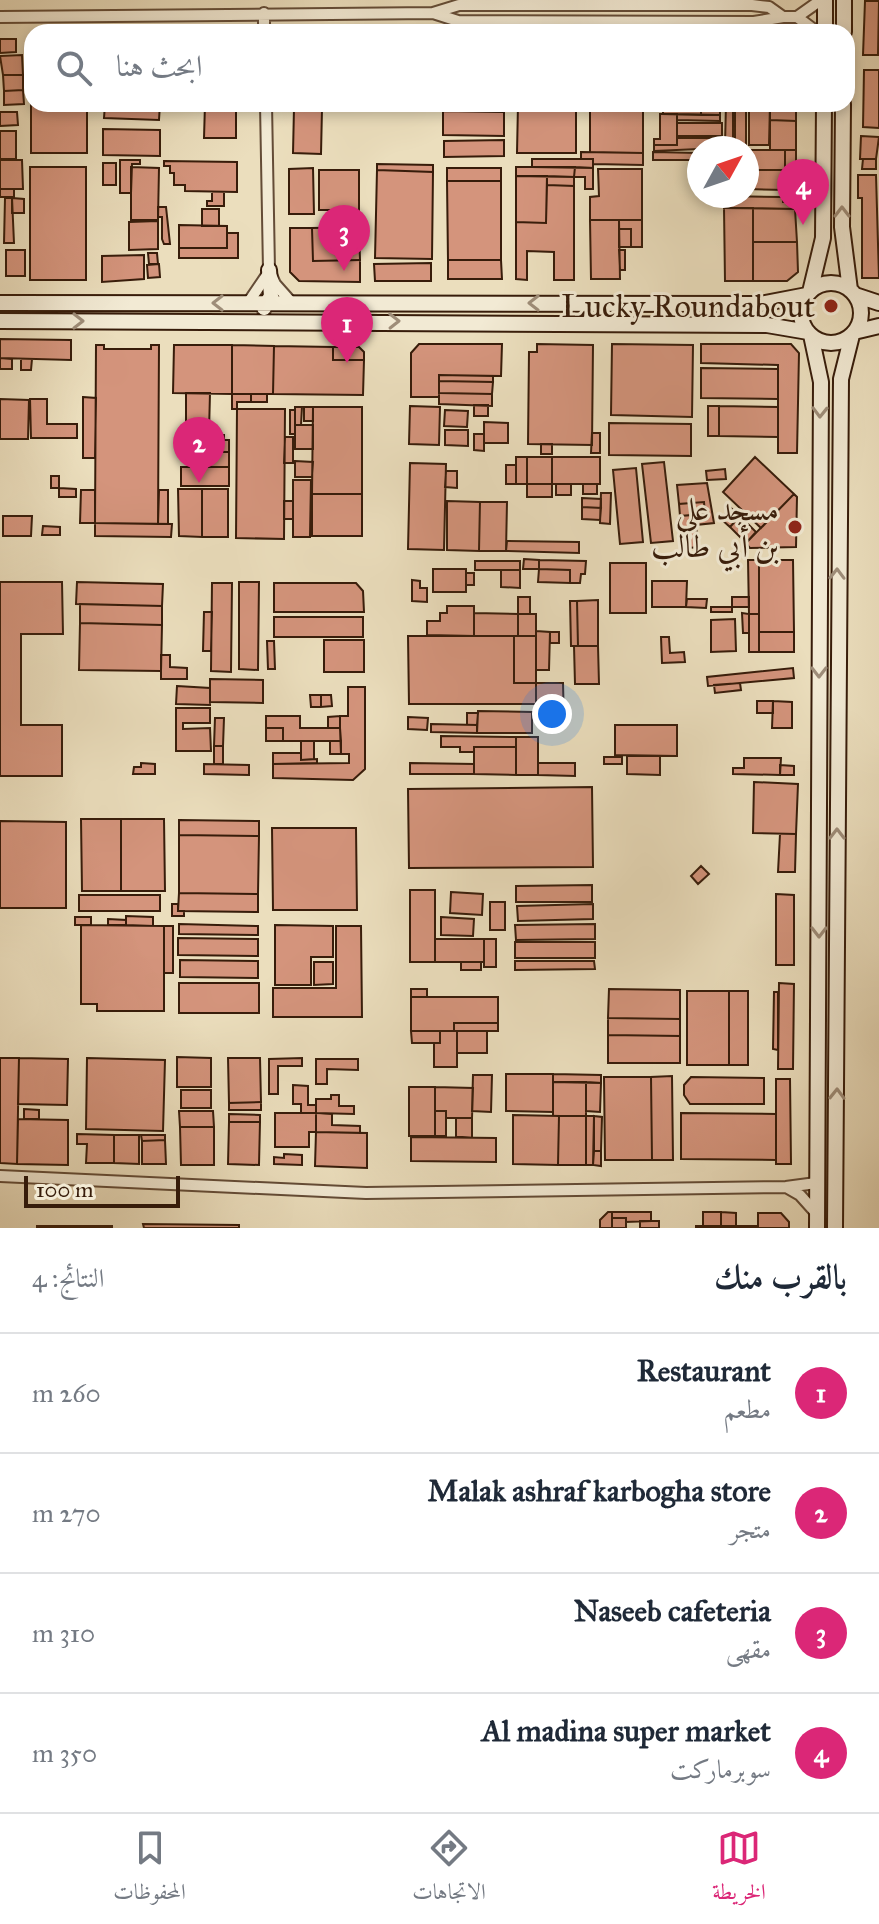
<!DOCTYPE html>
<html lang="ar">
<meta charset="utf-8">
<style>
:root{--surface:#fff;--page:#f6f6f7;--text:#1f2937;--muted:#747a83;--line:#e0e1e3;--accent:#db2777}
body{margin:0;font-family:"IM FELL Great Primer",Amiri,serif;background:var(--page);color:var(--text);direction:rtl}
.compass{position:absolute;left:687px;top:136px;width:72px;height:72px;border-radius:50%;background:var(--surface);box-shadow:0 4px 12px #0003;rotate:50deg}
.scale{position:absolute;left:24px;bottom:20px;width:156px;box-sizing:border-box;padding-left:8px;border:4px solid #371c0a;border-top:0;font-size:22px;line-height:28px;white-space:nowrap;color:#371c0a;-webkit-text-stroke:6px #f2ead4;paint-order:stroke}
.you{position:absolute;left:552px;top:714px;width:28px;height:28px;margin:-20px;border:6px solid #fff;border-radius:50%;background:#1a73e8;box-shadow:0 0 0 12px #1a73e833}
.badge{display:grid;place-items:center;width:52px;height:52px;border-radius:50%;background:var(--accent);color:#fff;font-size:26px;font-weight:700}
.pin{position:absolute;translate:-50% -66px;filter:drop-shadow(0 2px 4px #0008)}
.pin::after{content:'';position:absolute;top:42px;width:28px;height:24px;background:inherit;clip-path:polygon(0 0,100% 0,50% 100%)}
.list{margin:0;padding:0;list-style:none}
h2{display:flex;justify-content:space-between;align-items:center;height:104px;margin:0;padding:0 32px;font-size:34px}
h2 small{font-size:26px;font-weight:400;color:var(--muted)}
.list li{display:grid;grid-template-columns:52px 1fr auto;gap:24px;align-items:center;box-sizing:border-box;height:120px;padding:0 32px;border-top:2px solid var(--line)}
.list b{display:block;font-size:30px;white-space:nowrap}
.list p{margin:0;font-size:26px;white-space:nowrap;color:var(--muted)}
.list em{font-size:26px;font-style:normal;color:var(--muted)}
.icon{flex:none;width:44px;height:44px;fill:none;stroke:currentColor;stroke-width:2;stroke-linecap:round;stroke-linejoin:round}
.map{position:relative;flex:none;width:879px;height:1228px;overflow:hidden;direction:ltr}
.search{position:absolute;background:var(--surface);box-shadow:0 4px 12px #0003;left:24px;right:24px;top:24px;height:88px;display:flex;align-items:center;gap:20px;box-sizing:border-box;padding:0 28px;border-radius:24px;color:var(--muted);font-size:30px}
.sheet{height:584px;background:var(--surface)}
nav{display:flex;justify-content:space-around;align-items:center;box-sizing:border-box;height:112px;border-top:2px solid var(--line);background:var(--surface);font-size:22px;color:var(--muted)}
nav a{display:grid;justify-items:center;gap:4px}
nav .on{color:var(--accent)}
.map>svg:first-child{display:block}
</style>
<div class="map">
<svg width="879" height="1228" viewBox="0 0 879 1228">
<rect width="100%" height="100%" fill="#ebdebd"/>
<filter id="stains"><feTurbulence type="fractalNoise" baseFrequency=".0025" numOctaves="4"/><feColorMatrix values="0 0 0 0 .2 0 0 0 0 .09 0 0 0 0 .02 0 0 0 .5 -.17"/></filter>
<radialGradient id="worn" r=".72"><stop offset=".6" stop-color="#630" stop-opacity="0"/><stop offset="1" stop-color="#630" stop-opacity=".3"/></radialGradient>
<path fill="#d4947c" stroke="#371c0a" stroke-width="2" d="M 865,1 L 879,1 L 878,55 L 863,55 Z
M 0,39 L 16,39 L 16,52 L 0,53 Z
M 31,42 L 32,104 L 87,104 L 87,153 L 31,153 Z
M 22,55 L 23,75 L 3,75 L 0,56 Z
M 864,70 L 879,70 L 879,128 L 863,127 Z
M 3,75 L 23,75 L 23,90 L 4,91 Z
M 23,90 L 24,104 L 4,105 L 4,91 Z
M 105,104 L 160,104 L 159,120 L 104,118 Z
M 205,104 L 236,104 L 236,138 L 204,138 Z
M 445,104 L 493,104 L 493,109 L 445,109 Z
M 518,104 L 576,104 L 576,153 L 517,153 Z
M 590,104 L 643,104 L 643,153 L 590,152 Z
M 663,104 L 701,104 L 701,115 L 663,114 Z
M 701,104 L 720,104 L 720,115 L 701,115 Z
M 726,104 L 733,104 L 733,145 L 725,145 Z
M 735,104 L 746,104 L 746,145 L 735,144 Z
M 749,104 L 770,104 L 769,145 L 749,145 Z
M 770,104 L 796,104 L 796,121 L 770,120 Z
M 294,108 L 322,109 L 321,154 L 293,153 Z
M 443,111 L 504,112 L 504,136 L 443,135 Z
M 0,112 L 17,112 L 18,125 L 0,126 Z
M 660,114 L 677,114 L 677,145 L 654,145 L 654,139 L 660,139 Z
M 677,114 L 720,115 L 720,121 L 677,120 Z
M 770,120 L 796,121 L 796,150 L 770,150 Z
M 677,123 L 722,123 L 722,136 L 677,136 Z
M 103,129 L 160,130 L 160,156 L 103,155 Z
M 0,131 L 16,131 L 16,159 L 0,159 Z
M 861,136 L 879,137 L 876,159 L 860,159 Z
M 677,138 L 722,138 L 722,148 L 654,151 L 654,145 L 677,145 Z
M 504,140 L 504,156 L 444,157 L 444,141 Z
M 747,150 L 785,150 L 785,170 L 747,170 Z
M 785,150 L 796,150 L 796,190 L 785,190 Z
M 581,152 L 643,153 L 643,165 L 593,164 L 593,159 L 581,159 Z
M 653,152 L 699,153 L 699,160 L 653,160 Z
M 532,159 L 593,159 L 593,168 L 532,167 Z
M 863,159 L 876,159 L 876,169 L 862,169 Z
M 0,160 L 22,160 L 23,189 L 0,189 Z
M 120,160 L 140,160 L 140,164 L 132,164 L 131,193 L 120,193 Z
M 164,161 L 237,162 L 237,192 L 185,191 L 185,185 L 174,185 L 174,173 L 170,173 L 170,166 L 164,166 Z
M 103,163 L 116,163 L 116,185 L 103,185 Z
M 377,164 L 433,165 L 433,172 L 377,170 Z
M 30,167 L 86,167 L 86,280 L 30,280 Z
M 131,167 L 159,168 L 158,220 L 131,220 Z
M 516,167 L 575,167 L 574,177 L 516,176 Z
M 575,167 L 593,168 L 593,189 L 585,189 L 585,177 L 574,177 Z
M 313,168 L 314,214 L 289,214 L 289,169 Z
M 447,168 L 501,168 L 501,181 L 447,181 Z
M 598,169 L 642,169 L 642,220 L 590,220 L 590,197 L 599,196 Z
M 319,170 L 359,170 L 359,210 L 319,210 Z
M 377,170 L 433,172 L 432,259 L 375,258 Z
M 747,170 L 785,170 L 785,190 L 747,189 Z
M 858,175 L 876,175 L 879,278 L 862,278 L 862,198 L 858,198 Z
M 516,176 L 547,176 L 546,223 L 516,222 Z
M 547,176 L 574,177 L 574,186 L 547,185 Z
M 447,181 L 501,181 L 501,260 L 448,260 Z
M 547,185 L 574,186 L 574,280 L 554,280 L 554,252 L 527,251 L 527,280 L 516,279 L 516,222 L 546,223 Z
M 0,189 L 14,189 L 14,197 L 0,197 Z
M 212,192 L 224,192 L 224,206 L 207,206 L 207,201 L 212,201 Z
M 724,196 L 783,197 L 783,202 L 795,202 L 795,209 L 724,208 Z
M 5,198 L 12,198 L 14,243 L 4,243 Z
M 12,198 L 24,199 L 24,213 L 12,213 Z
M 158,207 L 166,207 L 170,244 L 164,244 L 162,239 L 162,217 L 158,217 Z
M 724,208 L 753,208 L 753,281 L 725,281 Z
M 753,208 L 795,209 L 797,242 L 753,242 Z
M 202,209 L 219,209 L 219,226 L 202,226 Z
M 590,220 L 619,220 L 620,279 L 591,279 Z
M 619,220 L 642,220 L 642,247 L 631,247 L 631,229 L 619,229 Z
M 158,221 L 158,249 L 129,250 L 129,222 Z
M 179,225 L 227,226 L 227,248 L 179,248 Z
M 359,227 L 360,260 L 313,261 L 312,228 Z
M 290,228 L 312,228 L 313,261 L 360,260 L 360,282 L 299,281 L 290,272 Z
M 619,229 L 631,229 L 631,247 L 619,247 Z
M 227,233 L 238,233 L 238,258 L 179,258 L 179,248 L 227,248 Z
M 753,242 L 797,242 L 798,272 L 787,281 L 753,281 Z
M 6,250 L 25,250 L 25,276 L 6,276 Z
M 619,250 L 625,250 L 625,270 L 620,270 Z
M 148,253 L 157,253 L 158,264 L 149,264 Z
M 144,255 L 144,279 L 102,282 L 102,256 Z
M 448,260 L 501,260 L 502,279 L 448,279 Z
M 431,263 L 431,281 L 375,281 L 374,264 Z
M 159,264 L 160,277 L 148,278 L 147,265 Z
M 0,339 L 71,340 L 71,360 L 0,358 Z
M 419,344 L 502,344 L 501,376 L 439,375 L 439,397 L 411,397 L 411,353 Z
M 537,344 L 593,345 L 592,445 L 528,444 L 529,352 L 537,352 Z
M 612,344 L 693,345 L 692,417 L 611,415 Z
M 701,344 L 791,344 L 799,353 L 797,453 L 778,453 L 778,365 L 701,363 Z
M 96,345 L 104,345 L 104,349 L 151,349 L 151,345 L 159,345 L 158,524 L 95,523 Z
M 174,345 L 232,345 L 232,394 L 173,393 Z
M 232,345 L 274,346 L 273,394 L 232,394 Z
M 274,346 L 333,347 L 333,360 L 364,360 L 363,395 L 273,394 Z
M 333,347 L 359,347 L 364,352 L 364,360 L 333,360 Z
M 0,358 L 12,359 L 12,369 L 0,369 Z
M 21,359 L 32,359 L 31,370 L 21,370 Z
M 701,368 L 778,369 L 778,399 L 701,398 Z
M 439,375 L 493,376 L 493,382 L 439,381 Z
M 439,381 L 493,382 L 492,394 L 439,393 Z
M 186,393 L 210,393 L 209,432 L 186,432 Z
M 439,393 L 492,394 L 492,406 L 439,404 Z
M 232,394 L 251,394 L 251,402 L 237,402 L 237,409 L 232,409 Z
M 251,394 L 267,394 L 267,402 L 251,402 Z
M 83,397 L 96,398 L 95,458 L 83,458 Z
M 0,399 L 29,400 L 28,439 L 0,439 Z
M 30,399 L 47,399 L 47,424 L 77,424 L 77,438 L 31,438 Z
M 474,405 L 488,405 L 488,416 L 474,416 Z
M 410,406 L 440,407 L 439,445 L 409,444 Z
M 708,406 L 719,406 L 719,436 L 708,436 Z
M 719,406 L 778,407 L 778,437 L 719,436 Z
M 295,407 L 302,407 L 301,425 L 295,425 Z
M 304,407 L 313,407 L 313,421 L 304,421 Z
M 313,407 L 362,407 L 362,494 L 312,494 Z
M 237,409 L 285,409 L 284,539 L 236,538 Z
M 290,410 L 295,410 L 295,434 L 290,434 Z
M 445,410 L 468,411 L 467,427 L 444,426 Z
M 484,422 L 508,423 L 508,443 L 484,443 Z
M 609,423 L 691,424 L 691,456 L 609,455 Z
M 295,425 L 313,425 L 313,449 L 295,449 Z
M 445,430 L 468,430 L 468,446 L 445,445 Z
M 592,433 L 600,433 L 600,453 L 591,453 Z
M 474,434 L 484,434 L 484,451 L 474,450 Z
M 214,435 L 224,435 L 224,440 L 229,440 L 229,452 L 209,452 L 209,441 L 214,441 Z
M 285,437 L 293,437 L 293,463 L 284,463 Z
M 189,440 L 209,441 L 209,467 L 190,467 Z
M 541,444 L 552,444 L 552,454 L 541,454 Z
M 209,452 L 229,452 L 229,467 L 209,467 Z
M 516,457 L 527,457 L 527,484 L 516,484 Z
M 527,457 L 552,457 L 552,484 L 527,484 Z
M 552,457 L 600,457 L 600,484 L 552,484 Z
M 755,457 L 794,494 L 761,528 L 723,492 Z
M 295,461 L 313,462 L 312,477 L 295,477 Z
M 664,462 L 673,541 L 651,543 L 642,464 Z
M 410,463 L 446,464 L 444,550 L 408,549 Z
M 506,465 L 516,465 L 516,484 L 506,484 Z
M 181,467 L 229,467 L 229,486 L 181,486 Z
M 636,468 L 643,542 L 620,544 L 613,470 Z
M 725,469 L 726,479 L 707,480 L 706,471 Z
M 446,471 L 457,471 L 457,488 L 445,487 Z
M 51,476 L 59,476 L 59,488 L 51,488 Z
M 293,480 L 311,480 L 310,537 L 293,537 Z
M 707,483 L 714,523 L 696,525 L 698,547 L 689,548 L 682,541 L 680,516 L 705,514 L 704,502 L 679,504 L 677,485 Z
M 527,484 L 552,484 L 552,497 L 527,497 Z
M 556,484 L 571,484 L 571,495 L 556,495 Z
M 583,484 L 597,484 L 597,494 L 583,494 Z
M 59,488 L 76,489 L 76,497 L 59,497 Z
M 178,489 L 202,489 L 202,537 L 179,536 Z
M 202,489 L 228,489 L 228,537 L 202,537 Z
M 81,490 L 95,490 L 95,523 L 80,523 Z
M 159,490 L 168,490 L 168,524 L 158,524 Z
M 601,493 L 611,493 L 610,524 L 600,523 Z
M 312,494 L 362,494 L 362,536 L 312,536 Z
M 794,494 L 797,497 L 796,547 L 750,548 L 746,543 Z
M 582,498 L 601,499 L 601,508 L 582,507 Z
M 284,501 L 293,501 L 293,519 L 284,519 Z
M 447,501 L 480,502 L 479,551 L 447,550 Z
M 480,502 L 507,502 L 506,551 L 479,551 Z
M 704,502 L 705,514 L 680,516 L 679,504 Z
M 582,507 L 601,508 L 600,520 L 582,519 Z
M 731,508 L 740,516 L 730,527 L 721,519 Z
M 3,516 L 32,516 L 31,536 L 3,536 Z
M 740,516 L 756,532 L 746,543 L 730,527 Z
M 95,523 L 172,524 L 171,537 L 95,536 Z
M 43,526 L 60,527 L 60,535 L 42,535 Z
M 507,541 L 579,542 L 579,553 L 506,551 Z
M 524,559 L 539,560 L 539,569 L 523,569 Z
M 539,560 L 586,561 L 585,574 L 581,574 L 580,583 L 570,583 L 570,570 L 539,569 Z
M 748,560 L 759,560 L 759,614 L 749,614 Z
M 759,560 L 793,560 L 794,632 L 759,632 Z
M 475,561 L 520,561 L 520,570 L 475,570 Z
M 610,563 L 646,563 L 646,613 L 610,613 Z
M 433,569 L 466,569 L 466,592 L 433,592 Z
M 539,569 L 570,570 L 570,583 L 538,582 Z
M 501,570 L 520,570 L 520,588 L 501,587 Z
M 466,573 L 474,573 L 474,585 L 466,585 Z
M 412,580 L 420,581 L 420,588 L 427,588 L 427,602 L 412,601 Z
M 652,581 L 687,581 L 686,607 L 652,607 Z
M 0,582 L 62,582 L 63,634 L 21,634 L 21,725 L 62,725 L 62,776 L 0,776 Z
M 77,582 L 163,584 L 162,606 L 76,604 Z
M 239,582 L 259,582 L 258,670 L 239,669 Z
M 212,583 L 232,583 L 231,672 L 211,671 Z
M 274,583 L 356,583 L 363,591 L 364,612 L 274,612 Z
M 518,597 L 530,597 L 530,614 L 518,614 Z
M 732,597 L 749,597 L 749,607 L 732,607 Z
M 687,599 L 707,599 L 706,608 L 686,607 Z
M 598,600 L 598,646 L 578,646 L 577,601 Z
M 570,601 L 577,601 L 578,646 L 571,646 Z
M 80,604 L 162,606 L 162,625 L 80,623 Z
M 447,606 L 474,606 L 474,636 L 427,635 L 427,621 L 440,621 L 440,613 L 447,613 Z
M 711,607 L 732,607 L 732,612 L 711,612 Z
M 204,612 L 212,612 L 211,651 L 203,651 Z
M 474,613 L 518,614 L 518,636 L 474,636 Z
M 742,613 L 749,614 L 749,633 L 743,633 Z
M 518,614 L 536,614 L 536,636 L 518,636 Z
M 749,614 L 759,614 L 759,652 L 749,652 Z
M 274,617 L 363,617 L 363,637 L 274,637 Z
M 735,619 L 736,651 L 711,652 L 711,620 Z
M 80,623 L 162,625 L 161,671 L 79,670 Z
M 536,631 L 550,632 L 549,670 L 536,670 Z
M 550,632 L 559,632 L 559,643 L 550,643 Z
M 759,632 L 794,632 L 794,652 L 759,652 Z
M 408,636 L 514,636 L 514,683 L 536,683 L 536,704 L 409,704 Z
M 514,636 L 536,636 L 536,683 L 514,683 Z
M 661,637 L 669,637 L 670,653 L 684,652 L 685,662 L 662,663 Z
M 324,640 L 364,640 L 364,672 L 324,672 Z
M 267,641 L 274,641 L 275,669 L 268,669 Z
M 574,646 L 598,646 L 599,684 L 575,684 Z
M 161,655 L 170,655 L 170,667 L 187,668 L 187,679 L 161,679 Z
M 793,668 L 794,678 L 708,686 L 707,677 Z
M 210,679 L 263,680 L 263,703 L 210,702 Z
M 536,683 L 563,683 L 564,723 L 536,723 Z
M 740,683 L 741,690 L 715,693 L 714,685 Z
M 177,686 L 210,688 L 210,705 L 176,704 Z
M 348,687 L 365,687 L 365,769 L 353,780 L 273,778 L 273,764 L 349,763 L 349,754 L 341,754 L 340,728 L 340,716 L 348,716 Z
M 310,695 L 321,695 L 321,707 L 311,707 Z
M 321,695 L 331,695 L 332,706 L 321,707 Z
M 757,701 L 773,701 L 773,713 L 757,713 Z
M 773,701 L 792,702 L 792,728 L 772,728 Z
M 176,708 L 210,708 L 210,723 L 183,723 L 183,729 L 210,728 L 211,751 L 176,751 Z
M 478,711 L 532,712 L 532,733 L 477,733 Z
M 467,713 L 478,713 L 477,725 L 467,725 Z
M 266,716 L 300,716 L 300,728 L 340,728 L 341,741 L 283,741 L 283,728 L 266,728 Z
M 340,716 L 340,728 L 328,728 L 328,717 Z
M 408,717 L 428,718 L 427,730 L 408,729 Z
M 215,718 L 224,718 L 223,746 L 214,746 Z
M 431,724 L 477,725 L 477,733 L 431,732 Z
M 615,725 L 677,725 L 677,756 L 615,755 Z
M 266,728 L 283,728 L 283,741 L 266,741 Z
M 441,736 L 516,737 L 516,747 L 474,747 L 474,752 L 460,752 L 460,747 L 441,747 Z
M 516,737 L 538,737 L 538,775 L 516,775 Z
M 301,741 L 314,741 L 314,759 L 301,760 Z
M 330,741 L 341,741 L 341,754 L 330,754 Z
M 214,746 L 223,746 L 223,764 L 214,764 Z
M 474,747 L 516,747 L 516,775 L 474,774 Z
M 273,753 L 301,753 L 301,760 L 317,759 L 317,763 L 273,764 Z
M 627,756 L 660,756 L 660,775 L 627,774 Z
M 604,757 L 622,757 L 622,764 L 604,764 Z
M 744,758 L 781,758 L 780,775 L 733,774 L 733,768 L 744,768 Z
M 141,763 L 155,764 L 155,774 L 133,774 L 134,767 L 141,767 Z
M 410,763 L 474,764 L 474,774 L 410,774 Z
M 538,763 L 575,763 L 575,776 L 538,775 Z
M 204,764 L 249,765 L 249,775 L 204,774 Z
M 780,765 L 794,766 L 794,775 L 780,775 Z
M 754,782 L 798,784 L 796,834 L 753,833 Z
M 592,787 L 593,867 L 409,868 L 408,789 Z
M 81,819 L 121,819 L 121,891 L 82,891 Z
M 121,819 L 164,819 L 165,891 L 121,891 Z
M 179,820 L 259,821 L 259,836 L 179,835 Z
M 0,821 L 66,822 L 66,908 L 0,908 Z
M 272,828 L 356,828 L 357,910 L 273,910 Z
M 780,834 L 796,834 L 795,872 L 778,872 Z
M 179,835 L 259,836 L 258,894 L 179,893 Z
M 701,866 L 709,874 L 698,884 L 691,876 Z
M 592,885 L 592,902 L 516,902 L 516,886 Z
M 410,890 L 435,890 L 435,962 L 410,962 Z
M 451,892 L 483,894 L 482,915 L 450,913 Z
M 179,893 L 258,894 L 258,912 L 178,911 Z
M 776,894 L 794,895 L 794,965 L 776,965 Z
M 79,895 L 160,895 L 160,911 L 79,911 Z
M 490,902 L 505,902 L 505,930 L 490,930 Z
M 172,904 L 178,904 L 178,911 L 184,911 L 184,916 L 172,916 Z
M 593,904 L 593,919 L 518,921 L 517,906 Z
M 126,916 L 153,917 L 153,926 L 126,925 Z
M 75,917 L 91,917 L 91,925 L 75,925 Z
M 441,917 L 474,919 L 473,936 L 441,935 Z
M 108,919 L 126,920 L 126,925 L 108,925 Z
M 179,924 L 258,926 L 258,935 L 179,934 Z
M 595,924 L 595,939 L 516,940 L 515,925 Z
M 81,925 L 164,926 L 164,1011 L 97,1011 L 97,1004 L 81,1004 Z
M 275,925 L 333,926 L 333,957 L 311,957 L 311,985 L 275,985 Z
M 164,926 L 173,926 L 173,973 L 164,973 Z
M 336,926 L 361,926 L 362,1017 L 273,1017 L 273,988 L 336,988 Z
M 178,938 L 258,939 L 258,956 L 178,955 Z
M 435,939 L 484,939 L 484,962 L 435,962 Z
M 484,939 L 496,939 L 496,967 L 484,967 Z
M 515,942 L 595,942 L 595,958 L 515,958 Z
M 180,960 L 258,961 L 258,978 L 180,977 Z
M 515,961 L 594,961 L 595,969 L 515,970 Z
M 314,962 L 333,962 L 333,984 L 314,985 Z
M 461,962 L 481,962 L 481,970 L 461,970 Z
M 179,983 L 259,983 L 259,1013 L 179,1013 Z
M 779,983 L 794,984 L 793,1069 L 778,1069 Z
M 411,989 L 427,989 L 427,997 L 411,997 Z
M 609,989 L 680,990 L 680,1019 L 608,1018 Z
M 687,991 L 729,991 L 729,1065 L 687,1065 Z
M 729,991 L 748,991 L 748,1065 L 729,1065 Z
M 774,992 L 778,992 L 778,1050 L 773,1049 Z
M 411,997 L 498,997 L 498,1023 L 454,1023 L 454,1031 L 411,1031 Z
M 608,1018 L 680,1019 L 680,1036 L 608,1035 Z
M 454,1023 L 498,1023 L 498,1031 L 454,1031 Z
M 411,1031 L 440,1031 L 440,1043 L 412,1043 Z
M 440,1031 L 457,1031 L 457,1067 L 434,1067 L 434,1043 L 440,1043 Z
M 457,1031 L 487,1031 L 487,1053 L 457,1053 Z
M 608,1035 L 680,1036 L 680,1063 L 608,1063 Z
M 177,1057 L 211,1058 L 211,1087 L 177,1087 Z
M 0,1058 L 19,1058 L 17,1164 L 0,1163 Z
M 19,1058 L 68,1059 L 67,1105 L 18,1104 Z
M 87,1058 L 165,1060 L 163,1131 L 86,1129 Z
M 228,1058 L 260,1058 L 261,1102 L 229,1103 Z
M 302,1058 L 302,1066 L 278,1066 L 278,1094 L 269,1094 L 269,1059 Z
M 316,1059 L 358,1059 L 358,1070 L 327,1069 L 327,1084 L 316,1084 Z
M 506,1074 L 553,1074 L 553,1112 L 506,1111 Z
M 553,1074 L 601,1075 L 601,1083 L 553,1082 Z
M 473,1075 L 492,1075 L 491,1112 L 472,1111 Z
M 672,1076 L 673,1160 L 652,1160 L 651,1077 Z
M 604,1077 L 651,1077 L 652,1160 L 605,1160 Z
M 691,1077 L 764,1078 L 764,1104 L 690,1104 L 684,1095 L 684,1085 Z
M 776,1079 L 790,1079 L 791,1164 L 776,1164 Z
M 553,1082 L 586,1082 L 586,1116 L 553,1116 Z
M 586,1082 L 601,1083 L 600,1112 L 586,1111 Z
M 293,1085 L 308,1086 L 308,1105 L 316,1105 L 316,1113 L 301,1113 L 301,1104 L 293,1104 Z
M 409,1087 L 435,1087 L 435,1136 L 409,1136 Z
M 435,1087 L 473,1088 L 472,1118 L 446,1118 L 446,1111 L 435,1111 Z
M 181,1090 L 211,1090 L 211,1108 L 181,1108 Z
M 331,1095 L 339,1095 L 339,1106 L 354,1106 L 354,1114 L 316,1113 L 316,1099 L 331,1099 Z
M 261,1102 L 261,1110 L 229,1110 L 229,1103 Z
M 24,1109 L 39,1110 L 39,1119 L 24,1119 Z
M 179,1111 L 213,1111 L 214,1127 L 180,1127 Z
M 435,1111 L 446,1111 L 446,1136 L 435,1136 Z
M 275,1113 L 316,1113 L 316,1132 L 309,1132 L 309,1147 L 275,1147 Z
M 316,1113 L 332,1114 L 332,1125 L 360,1126 L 360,1133 L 316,1132 Z
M 681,1113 L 776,1114 L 776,1160 L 681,1159 Z
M 229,1114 L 260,1115 L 260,1122 L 229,1122 Z
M 513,1115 L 559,1116 L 558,1165 L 513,1164 Z
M 559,1116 L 586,1116 L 586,1165 L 558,1165 Z
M 586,1116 L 594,1116 L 593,1165 L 586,1165 Z
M 594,1116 L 602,1117 L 601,1151 L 594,1151 Z
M 456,1118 L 472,1118 L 472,1138 L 456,1137 Z
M 18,1119 L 68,1120 L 68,1165 L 17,1164 Z
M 229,1122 L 260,1122 L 259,1165 L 228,1164 Z
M 180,1127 L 214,1127 L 214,1165 L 181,1165 Z
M 316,1132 L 367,1133 L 367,1168 L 315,1166 Z
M 77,1134 L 114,1135 L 114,1163 L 86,1163 L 87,1144 L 77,1144 Z
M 114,1135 L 139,1135 L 139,1164 L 114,1163 Z
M 141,1135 L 165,1135 L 165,1140 L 142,1141 Z
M 411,1137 L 496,1138 L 496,1162 L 411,1161 Z
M 165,1140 L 166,1164 L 142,1164 L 142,1141 Z
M 594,1151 L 601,1151 L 601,1166 L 593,1165 Z
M 284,1154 L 302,1155 L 302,1165 L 274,1164 L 274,1157 L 284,1158 Z
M 608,1212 L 612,1212 L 612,1228 L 600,1228 L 600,1220 Z
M 612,1212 L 651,1212 L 651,1221 L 626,1222 L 626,1218 L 612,1218 Z
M 703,1212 L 721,1212 L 721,1226 L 703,1226 Z
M 721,1212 L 736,1213 L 736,1226 L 721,1226 Z
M 758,1213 L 781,1213 L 789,1222 L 789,1228 L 758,1228 Z
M 612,1218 L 626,1218 L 626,1228 L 612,1228 Z
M 640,1221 L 659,1221 L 659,1228 L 640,1228 Z
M 143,1224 L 239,1225 L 239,1228 L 144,1228 Z
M 37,1226 L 112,1226 L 112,1228 L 37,1228 Z
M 696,1226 L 758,1226 L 758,1228 L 696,1228 Z"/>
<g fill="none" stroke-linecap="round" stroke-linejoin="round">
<defs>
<path id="minor" d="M 264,13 L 264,32
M 433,13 L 459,5 L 752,5 L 769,7 L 783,17
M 0,17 L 433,13 L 458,21 L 754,22 L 783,17 L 797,17 L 817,32
M 797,17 L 821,0
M 266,104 L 269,270 L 275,284 L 291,302
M 248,303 L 267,275
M 0,1176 L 366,1193 L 786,1187 L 816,1183
M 786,1187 L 800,1195 L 817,1214"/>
<path id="secondary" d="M 825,0 L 825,32
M 844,32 L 844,0
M 843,104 L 842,227 L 850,290
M801 313a30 30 0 1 1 60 0a30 30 0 1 1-60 0Z
M 810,292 L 823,238 L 824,104
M 855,295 L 879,303
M 0,303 L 760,304 L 807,295
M 264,308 L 271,296 L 269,270
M 0,321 L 767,325 L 808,332
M 854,332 L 879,326
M 811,335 L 821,382 L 817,1228
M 835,1228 L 841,379 L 852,335"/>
</defs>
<use href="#minor" stroke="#644c37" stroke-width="14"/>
<use href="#secondary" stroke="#371c0a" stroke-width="18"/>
<use href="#minor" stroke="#f2ead4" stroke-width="10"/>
<use href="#secondary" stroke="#f2ead4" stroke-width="14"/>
</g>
<defs><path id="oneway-chevron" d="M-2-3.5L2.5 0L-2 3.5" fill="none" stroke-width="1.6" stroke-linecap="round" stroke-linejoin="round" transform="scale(2)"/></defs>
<g stroke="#9e8d79">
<use href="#oneway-chevron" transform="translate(842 212) rotate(-90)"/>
<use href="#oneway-chevron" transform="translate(218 303) rotate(180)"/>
<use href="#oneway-chevron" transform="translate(534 303) rotate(-180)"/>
<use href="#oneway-chevron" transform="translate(78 321)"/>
<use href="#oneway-chevron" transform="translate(394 321) rotate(-1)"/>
<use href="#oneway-chevron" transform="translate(820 412) rotate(91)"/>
<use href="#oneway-chevron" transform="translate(837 574) rotate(-89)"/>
<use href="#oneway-chevron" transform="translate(819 672) rotate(90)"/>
<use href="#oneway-chevron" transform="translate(837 834) rotate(-90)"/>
<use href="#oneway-chevron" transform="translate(819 932) rotate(90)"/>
<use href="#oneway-chevron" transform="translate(837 1094) rotate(-89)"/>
</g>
<g fill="#8f2418" stroke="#f2ead4" stroke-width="3">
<circle cx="831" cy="306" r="8"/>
<circle cx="795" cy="527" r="8"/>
</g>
<g text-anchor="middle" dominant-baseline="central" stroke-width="6" stroke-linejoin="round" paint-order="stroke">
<g font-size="32" fill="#371c0a" stroke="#f2ead4" text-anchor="end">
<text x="815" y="306">Lucky Roundabout</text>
<text x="779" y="509">مسجد علي<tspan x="779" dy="37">بن أبي طالب</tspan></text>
</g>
</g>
<rect width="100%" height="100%" filter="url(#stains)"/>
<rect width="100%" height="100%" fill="url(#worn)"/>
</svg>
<svg class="compass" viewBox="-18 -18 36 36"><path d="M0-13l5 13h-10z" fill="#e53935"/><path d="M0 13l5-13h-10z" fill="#747a83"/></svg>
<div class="scale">100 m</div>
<div class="you"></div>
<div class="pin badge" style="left:347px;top:363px">1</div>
<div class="pin badge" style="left:199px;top:483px">2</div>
<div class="pin badge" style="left:344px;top:271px">3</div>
<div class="pin badge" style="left:803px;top:225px">4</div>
<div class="search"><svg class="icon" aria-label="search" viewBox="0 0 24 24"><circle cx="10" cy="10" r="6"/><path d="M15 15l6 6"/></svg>ابحث هنا</div>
</div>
<section class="sheet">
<h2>بالقرب منك<small>النتائج: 4</small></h2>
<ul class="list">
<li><span class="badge">1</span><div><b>Restaurant</b><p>مطعم</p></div><em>260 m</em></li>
<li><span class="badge">2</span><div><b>Malak ashraf karbogha store</b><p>متجر</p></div><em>270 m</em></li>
<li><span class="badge">3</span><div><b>Naseeb cafeteria</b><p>مقهى</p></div><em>310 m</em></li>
<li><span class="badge">4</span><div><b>Al madina super market</b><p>سوبرماركت</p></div><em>350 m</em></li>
</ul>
</section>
<nav>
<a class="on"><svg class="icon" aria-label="map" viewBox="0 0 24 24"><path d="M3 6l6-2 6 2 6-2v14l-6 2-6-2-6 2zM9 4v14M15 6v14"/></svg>الخريطة</a>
<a><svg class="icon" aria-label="directions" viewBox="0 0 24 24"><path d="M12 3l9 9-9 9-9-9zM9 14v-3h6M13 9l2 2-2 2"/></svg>الاتجاهات</a>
<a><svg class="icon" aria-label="saved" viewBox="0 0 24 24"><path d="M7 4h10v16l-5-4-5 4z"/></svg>المحفوظات</a>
</nav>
